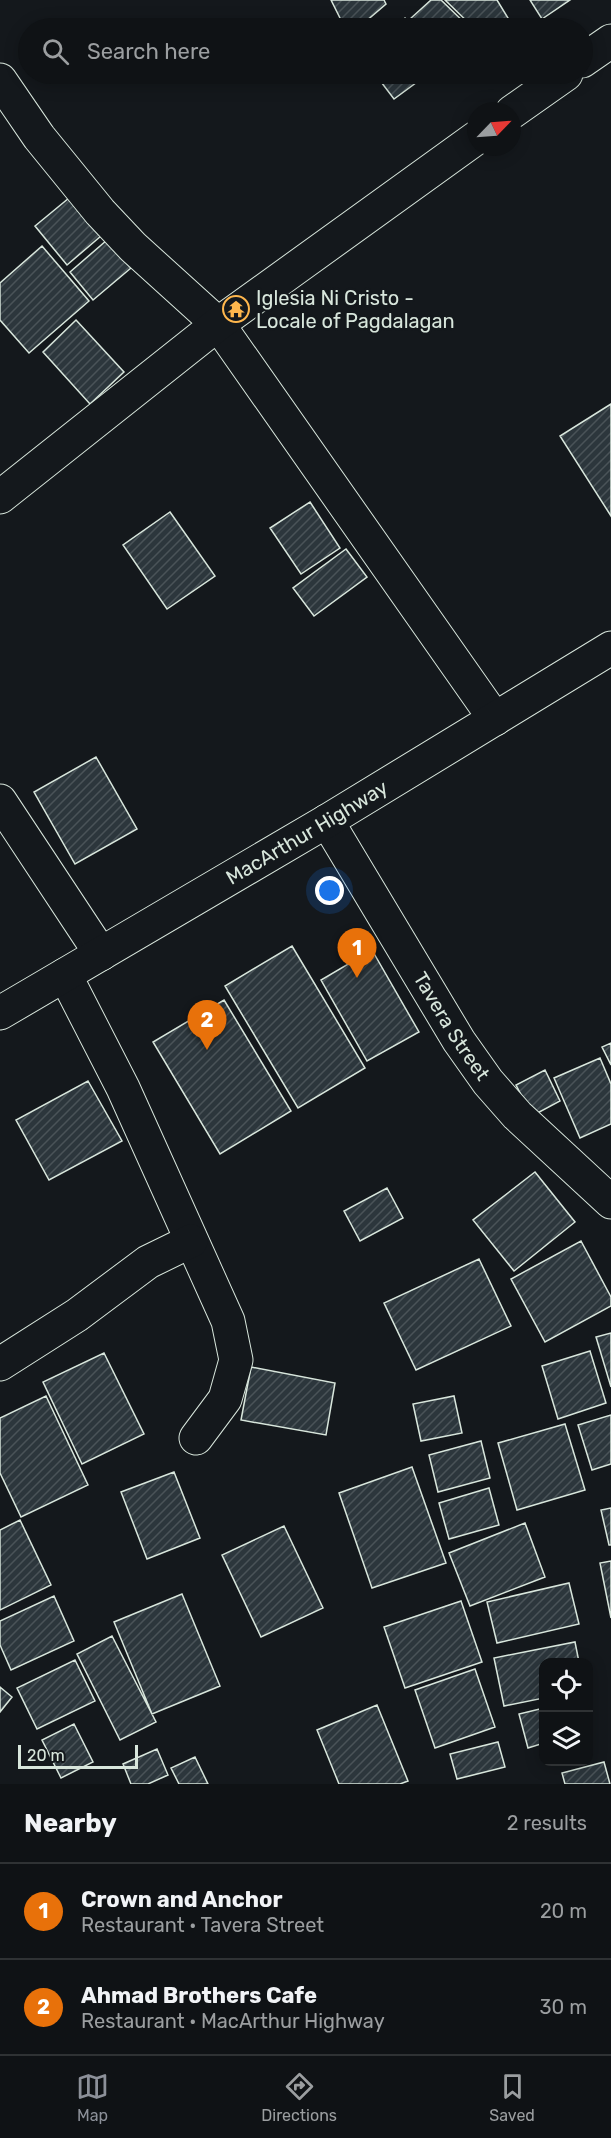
<!DOCTYPE html>
<meta charset="utf-8">
<style>
:root{--surface:#0f1215;--page:#181b1e;--text:#f1f3f6;--muted:#9b9ea0;--line:#2f3234;--accent:#8c9099}
body{margin:0;font-family:Rubik,sans-serif;background:var(--page);color:var(--text)}
.controls{position:absolute;right:18px;bottom:18px;display:grid;overflow:hidden;border-radius:12px;box-shadow:0 3px 15px #0003}
.controls button{width:54px;height:54px;display:grid;place-items:center;padding:0;border:0;border-bottom:2px solid var(--line);background:var(--surface);color:var(--text);font:30px sans-serif}
.compass{position:absolute;left:467px;top:102px;width:54px;height:54px;border-radius:50%;background:var(--surface);box-shadow:0 3px 15px #0003;rotate:65deg}
.scale{position:absolute;left:18px;bottom:15px;width:120px;box-sizing:border-box;padding-left:6px;border:3px solid #d8e6dc;border-top:0;font-size:16px;line-height:21px;white-space:nowrap;color:#d8e6dc;-webkit-text-stroke:4px #14181c;paint-order:stroke}
.you{position:absolute;left:330px;top:891px;width:21px;height:21px;margin:-15px;border:4px solid #fff;border-radius:50%;background:#1a73e8;box-shadow:0 0 0 9px #1a73e833}
.badge{display:grid;place-items:center;width:39px;height:39px;border-radius:50%;background:var(--accent);color:#fff;font-size:20px;font-weight:700}
.pin{position:absolute;translate:-50% -50px;filter:drop-shadow(0 2px 3px #0008)}
.pin::after{content:'';position:absolute;top:32px;width:21px;height:18px;background:inherit;clip-path:polygon(0 0,100% 0,50% 100%)}
.list{margin:0;padding:0;list-style:none}
h2{display:flex;justify-content:space-between;align-items:center;height:78px;margin:0;padding:0 24px;font-size:26px}
h2 small{font-size:20px;font-weight:400;color:var(--muted)}
.list li{display:grid;grid-template-columns:39px 1fr auto;gap:18px;align-items:center;box-sizing:border-box;height:96px;padding:0 24px;border-top:2px solid var(--line)}
.list b{display:block;font-size:22px;white-space:nowrap}
.list p{margin:0;font-size:20px;white-space:nowrap;color:var(--muted)}
.list em{font-size:20px;font-style:normal;color:var(--muted)}
.icon{flex:none;width:33px;height:33px;fill:none;stroke:currentColor;stroke-width:2;stroke-linecap:round;stroke-linejoin:round}
.map{position:relative;flex:none;width:611px;height:1784px;overflow:hidden}
.search{position:absolute;background:var(--surface);box-shadow:0 3px 15px #0003;left:18px;right:18px;top:18px;height:66px;display:flex;align-items:center;gap:15px;box-sizing:border-box;padding:0 21px;border-radius:33px;color:var(--muted);font-size:22px}
.sheet{height:270px;background:var(--surface)}
nav{display:flex;justify-content:space-around;align-items:center;box-sizing:border-box;height:84px;border-top:2px solid var(--line);background:var(--surface);font-size:16px;color:var(--muted)}
nav a{display:grid;justify-items:center;gap:3px}
nav .on{color:var(--accent)}
.map>svg:first-child{display:block}
</style>
<div class="map">
<svg width="611" height="1784" viewBox="0 0 611 1784">
<defs>
<pattern id="building-hatch" width="6" height="6" patternUnits="userSpaceOnUse" patternTransform="scale(1.5)"><rect width="6" height="6" fill="#2c363c"/><path d="M-1 1l2-2M0 6l6-6M5 7l2-2" fill="none" stroke="#4a5358"/></pattern>
</defs>
<rect width="100%" height="100%" fill="#14181c"/>
<path fill="url(#building-hatch)" stroke="#d8e6dc" stroke-width="1.5" d="M 331,0 L 384,0 L 386,4 L 358,28 L 345,28 Z
M 431,0 L 441,0 L 470,28 L 417,28 L 410,19 Z
M 445,0 L 497,0 L 508,18 L 494,28 L 474,28 Z
M 530,0 L 570,0 L 542,19 Z
M 405,18 L 413,28 L 391,28 Z
M 375,74 L 428,74 L 394,99 Z
M 69,198 L 101,236 L 67,265 L 35,226 Z
M 107,240 L 131,268 L 93,300 L 70,272 Z
M 42,246 L 89,301 L 29,353 L 0,320 L 0,283 Z
M 76,320 L 124,372 L 90,404 L 43,352 Z
M 611,404 L 611,516 L 560,436 Z
M 310,502 L 340,548 L 301,574 L 270,528 Z
M 170,512 L 215,576 L 167,609 L 123,545 Z
M 346,549 L 367,577 L 314,616 L 293,588 Z
M 96,757 L 137,829 L 75,864 L 34,792 Z
M 292,946 L 365,1068 L 298,1108 L 225,986 Z
M 372,950 L 419,1032 L 367,1061 L 321,980 Z
M 224,1000 L 291,1111 L 220,1154 L 153,1042 Z
M 611,1043 L 611,1065 L 602,1047 Z
M 600,1058 L 611,1084 L 611,1124 L 580,1138 L 554,1078 Z
M 545,1070 L 560,1101 L 532,1116 L 516,1085 Z
M 88,1081 L 122,1141 L 49,1180 L 16,1120 Z
M 535,1172 L 575,1222 L 514,1271 L 473,1220 Z
M 387,1188 L 403,1218 L 360,1241 L 344,1211 Z
M 581,1241 L 611,1297 L 611,1306 L 545,1342 L 511,1279 Z
M 479,1259 L 511,1326 L 416,1370 L 384,1303 Z
M 611,1333 L 611,1387 L 596,1337 Z
M 590,1351 L 606,1403 L 558,1419 L 542,1366 Z
M 104,1353 L 144,1434 L 82,1464 L 43,1382 Z
M 251,1367 L 335,1383 L 326,1435 L 241,1420 Z
M 46,1396 L 88,1485 L 21,1517 L 0,1473 L 0,1418 Z
M 454,1396 L 462,1433 L 421,1441 L 413,1404 Z
M 611,1415 L 611,1464 L 592,1470 L 578,1425 Z
M 565,1424 L 585,1490 L 517,1510 L 498,1443 Z
M 481,1441 L 490,1478 L 438,1492 L 429,1455 Z
M 412,1467 L 446,1563 L 372,1588 L 339,1493 Z
M 174,1472 L 200,1538 L 147,1559 L 121,1492 Z
M 489,1488 L 499,1525 L 449,1539 L 439,1503 Z
M 611,1508 L 611,1545 L 609,1545 L 601,1510 Z
M 20,1520 L 51,1585 L 0,1610 L 0,1530 Z
M 525,1523 L 545,1577 L 470,1606 L 449,1553 Z
M 284,1526 L 323,1608 L 261,1637 L 222,1555 Z
M 611,1561 L 611,1618 L 600,1563 Z
M 569,1583 L 579,1624 L 497,1643 L 487,1602 Z
M 182,1594 L 220,1686 L 152,1714 L 114,1622 Z
M 54,1596 L 74,1641 L 11,1670 L 0,1645 L 0,1621 Z
M 461,1601 L 482,1662 L 405,1688 L 384,1627 Z
M 112,1636 L 156,1722 L 120,1740 L 77,1654 Z
M 575,1642 L 579,1662 L 544,1662 L 544,1698 L 504,1706 L 494,1658 Z
M 75,1660 L 95,1701 L 37,1729 L 17,1688 Z
M 475,1669 L 495,1727 L 435,1748 L 415,1690 Z
M 0,1687 L 12,1697 L 0,1712 Z
M 377,1705 L 408,1781 L 400,1784 L 339,1784 L 317,1730 Z
M 544,1708 L 544,1743 L 528,1748 L 519,1714 Z
M 74,1724 L 93,1762 L 61,1778 L 42,1740 Z
M 498,1742 L 505,1767 L 457,1779 L 450,1754 Z
M 157,1749 L 168,1775 L 148,1784 L 131,1784 L 123,1764 Z
M 195,1757 L 208,1784 L 179,1784 L 171,1768 Z
M 604,1762 L 610,1784 L 565,1784 L 562,1773 Z"/>
<g fill="none" stroke-linecap="round" stroke-linejoin="round">
<defs>
<g id="street">
<path d="M 582,61 L 611,41"/>
<path d="M 0,80 L 39,137 L 100,212 L 133,247 L 218,324 L 495,719"/>
<path d="M 512,112 L 566,74"/>
<path d="M 0,497 L 218,324 L 476,138"/>
<path d="M 0,801 L 101,954"/>
<path id="s1" d="M 327,821 L 459,1041 L 488,1082 L 517,1115 L 611,1202"/>
<path d="M 65,975 L 123,1088 L 228,1321 L 236,1360 L 225,1399 L 196,1438"/>
<path d="M 0,1364 L 77,1315 L 148,1262 L 191,1241"/>
</g>
<g id="highway">
<path id="s2" d="M 0,1013 L 327,821 L 611,648"/>
</g>
</defs>
<use href="#street" stroke="#d8e6dc" stroke-width="35"/>
<use href="#highway" stroke="#d8e6dc" stroke-width="35"/>
<use href="#street" stroke="#14181c" stroke-width="33"/>
<use href="#highway" stroke="#14181c" stroke-width="33"/>
</g>
<defs>
<symbol id="temple-ring" viewBox="-11 -11 22 22"><circle r="9.5" fill="#14181c" stroke="#ffb74d" stroke-width="1.5"/><path d="M0-6L5-2H3V0L6.5 2.5H4V6H1.5V3h-3V6H-4V2.5H-6.5L-3 0V-2H-5Z" fill="#ffb74d"/></symbol>
</defs>
<g fill-rule="evenodd">
<use href="#temple-ring" x="221" y="294" width="30" height="30"/>
</g>
<g text-anchor="middle" dominant-baseline="central" stroke-width="4.5" stroke-linejoin="round" paint-order="stroke">
<g font-size="20" fill="#d8e6dc" stroke="#14181c" text-anchor="start">
<text x="256" y="298">Iglesia Ni Cristo -<tspan x="256" dy="23">Locale of Pagdalagan</tspan></text>
</g>
<g font-size="20" fill="#d8e6dc" stroke="#14181c">
<text stroke="none"><textPath href="#s2" startOffset="356">MacArthur Highway</textPath></text>
<text stroke="none"><textPath href="#s1" startOffset="240">Tavera Street</textPath></text>
</g>
</g>
</svg>
<div class="controls">
<button><svg class="icon" aria-label="locate" viewBox="0 0 24 24"><circle cx="12" cy="12" r="6"/><path d="M12 2v4M12 18v4M2 12h4M18 12h4"/></svg></button>
<button><svg class="icon" aria-label="layers" viewBox="0 0 24 24"><path d="M12 4l9 5-9 5-9-5zM3 14l9 5 9-5"/></svg></button>
</div>
<svg class="compass" viewBox="-18 -18 36 36"><path d="M0-13l5 13h-10z" fill="#e53935"/><path d="M0 13l5-13h-10z" fill="#9b9ea0"/></svg>
<div class="scale">20 m</div>
<div class="you"></div>
<div class="pin badge" style="left:357px;top:978px;background:#e8710a">1</div>
<div class="pin badge" style="left:207px;top:1050px;background:#e8710a">2</div>
<div class="search"><svg class="icon" aria-label="search" viewBox="0 0 24 24"><circle cx="10" cy="10" r="6"/><path d="M15 15l6 6"/></svg>Search here</div>
</div>
<section class="sheet">
<h2>Nearby<small>2 results</small></h2>
<ul class="list">
<li><span class="badge" style="background:#e8710a">1</span><div><b>Crown and Anchor</b><p>Restaurant · Tavera Street</p></div><em>20 m</em></li>
<li><span class="badge" style="background:#e8710a">2</span><div><b>Ahmad Brothers Cafe</b><p>Restaurant · MacArthur Highway</p></div><em>30 m</em></li>
</ul>
</section>
<nav>
<a class="on"><svg class="icon" aria-label="map" viewBox="0 0 24 24"><path d="M3 6l6-2 6 2 6-2v14l-6 2-6-2-6 2zM9 4v14M15 6v14"/></svg>Map</a>
<a><svg class="icon" aria-label="directions" viewBox="0 0 24 24"><path d="M12 3l9 9-9 9-9-9zM9 14v-3h6M13 9l2 2-2 2"/></svg>Directions</a>
<a><svg class="icon" aria-label="saved" viewBox="0 0 24 24"><path d="M7 4h10v16l-5-4-5 4z"/></svg>Saved</a>
</nav>
